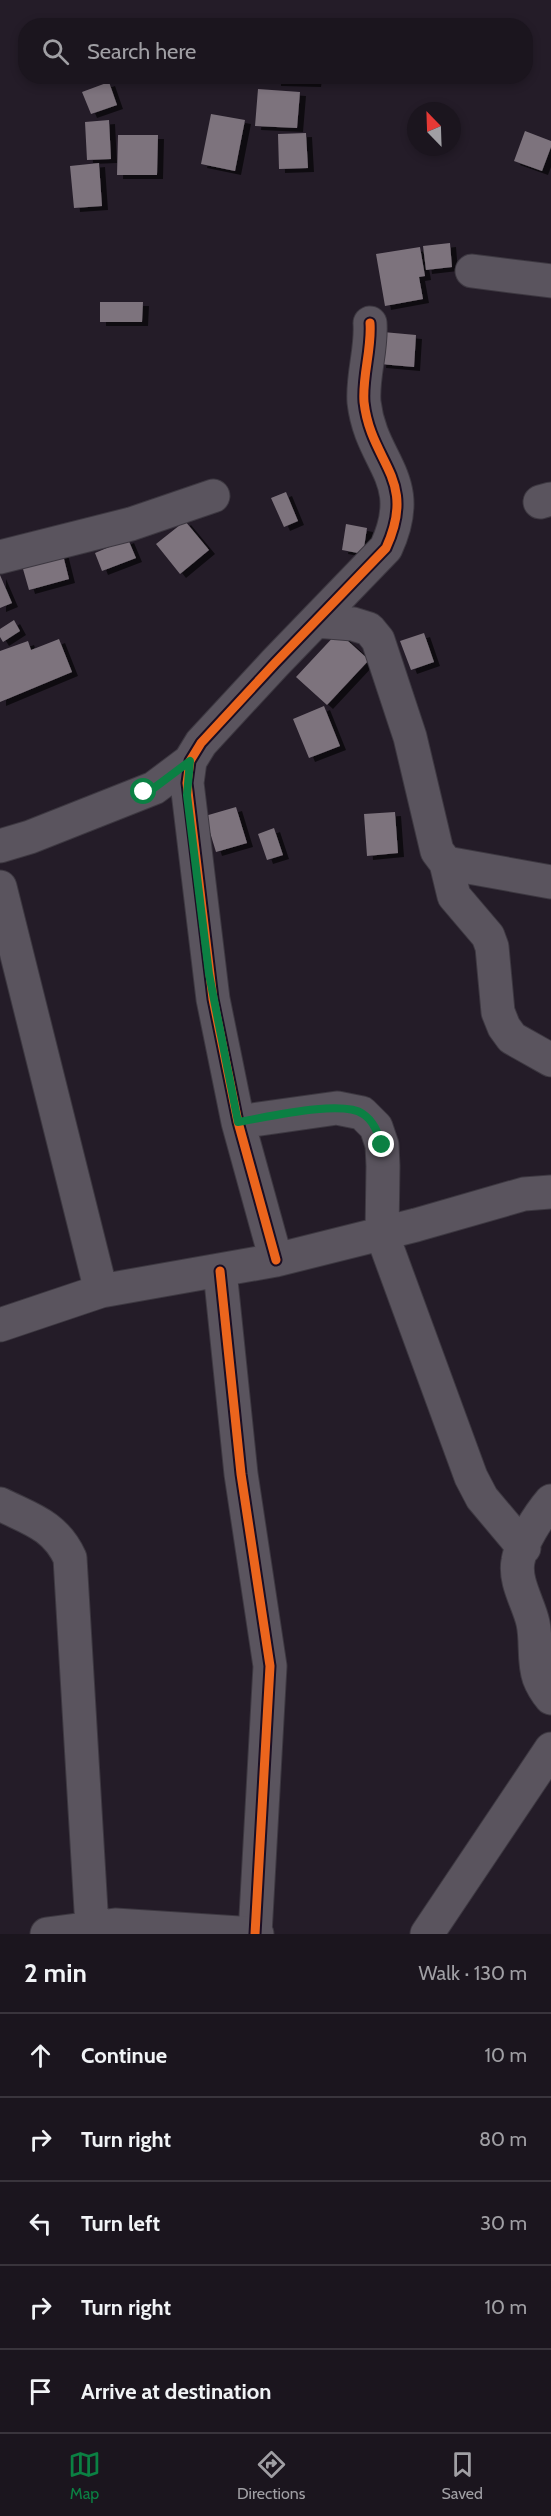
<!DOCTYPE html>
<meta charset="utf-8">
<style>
:root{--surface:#1b151e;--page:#241e27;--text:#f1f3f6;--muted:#a09fa4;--line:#39343c;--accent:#0b8043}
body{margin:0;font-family:Cabin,sans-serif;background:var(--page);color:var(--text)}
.compass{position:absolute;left:407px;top:102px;width:54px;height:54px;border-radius:50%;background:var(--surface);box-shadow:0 3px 9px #0003;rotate:337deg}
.stop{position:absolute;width:18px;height:18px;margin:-14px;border:4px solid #0b8043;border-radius:50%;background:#fff}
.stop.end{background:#0b8043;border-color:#fff;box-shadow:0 2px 6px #0008}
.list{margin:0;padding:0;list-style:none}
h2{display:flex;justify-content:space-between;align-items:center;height:78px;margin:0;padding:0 24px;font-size:26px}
h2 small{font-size:20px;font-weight:400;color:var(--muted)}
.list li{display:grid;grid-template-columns:39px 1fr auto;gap:18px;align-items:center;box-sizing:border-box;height:84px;padding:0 24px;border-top:2px solid var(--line)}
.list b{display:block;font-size:22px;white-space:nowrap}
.list em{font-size:20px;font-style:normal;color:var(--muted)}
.icon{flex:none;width:33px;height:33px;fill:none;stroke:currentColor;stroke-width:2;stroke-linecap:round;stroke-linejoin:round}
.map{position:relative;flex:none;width:551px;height:1934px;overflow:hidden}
.search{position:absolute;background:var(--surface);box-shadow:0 3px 9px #0003;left:18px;right:18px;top:18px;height:66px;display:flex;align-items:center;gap:15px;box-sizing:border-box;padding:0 21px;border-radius:24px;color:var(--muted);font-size:22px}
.sheet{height:498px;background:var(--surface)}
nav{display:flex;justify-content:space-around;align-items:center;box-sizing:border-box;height:84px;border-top:2px solid var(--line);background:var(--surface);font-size:16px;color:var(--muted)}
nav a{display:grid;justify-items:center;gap:3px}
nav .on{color:var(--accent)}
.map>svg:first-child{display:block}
</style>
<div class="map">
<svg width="551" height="1934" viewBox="0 0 551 1934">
<defs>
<filter id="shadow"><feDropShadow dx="6" dy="4" stdDeviation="0" flood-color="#0009"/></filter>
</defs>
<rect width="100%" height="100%" fill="#241c28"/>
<path fill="#7d737d" filter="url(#shadow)" d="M 275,76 L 316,76 L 315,83 L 275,82 Z
M 109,82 L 117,105 L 91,114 L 82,92 Z
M 258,89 L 300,92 L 297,128 L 255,126 Z
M 211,114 L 245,120 L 235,171 L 201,164 Z
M 109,120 L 111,159 L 87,160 L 85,122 Z
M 525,131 L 551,141 L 551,147 L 542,171 L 514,161 Z
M 306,133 L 308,168 L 279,169 L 278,134 Z
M 118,135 L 158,135 L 157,175 L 117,175 Z
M 99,163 L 102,206 L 74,208 L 70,166 Z
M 450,243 L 452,267 L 426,270 L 423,246 Z
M 420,247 L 425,276 L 419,277 L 423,299 L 385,306 L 376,254 Z
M 100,302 L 143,302 L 142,322 L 100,322 Z
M 383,332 L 416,335 L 414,367 L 380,364 Z
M 286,492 L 298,521 L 284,527 L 271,498 Z
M 185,521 L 209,550 L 180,574 L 156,544 Z
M 346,524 L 367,528 L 363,554 L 342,550 Z
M 128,539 L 136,558 L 102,571 L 95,553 Z
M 62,551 L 69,579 L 29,590 L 21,562 Z
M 0,575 L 12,603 L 0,608 Z
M 14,620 L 20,631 L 3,642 L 0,637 L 0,629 Z
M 338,632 L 369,660 L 327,705 L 296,677 Z
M 424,633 L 434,662 L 411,670 L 400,641 Z
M 59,639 L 72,672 L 0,702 L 0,651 L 28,641 L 31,650 Z
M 324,706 L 340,746 L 309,758 L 293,719 Z
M 236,807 L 247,843 L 216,852 L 205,816 Z
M 395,812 L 398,853 L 367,856 L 364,814 Z
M 274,828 L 283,855 L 267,860 L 258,834 Z"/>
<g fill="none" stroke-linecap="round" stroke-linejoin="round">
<defs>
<path id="minor" d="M 472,271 L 551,281
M 540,502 L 551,499
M 0,557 L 131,524 L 213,496
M 316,621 L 353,624 L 369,629 L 378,640 L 410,737 L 437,851 L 446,863 L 551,882
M 0,846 L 30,837 L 154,788 L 190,761
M 446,863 L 454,896 L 488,936 L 492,947 L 498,1012 L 504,1027 L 512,1038 L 551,1060
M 0,887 L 101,1291
M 238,1122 L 337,1108 L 362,1113 L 376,1127 L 382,1145 L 383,1166 L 382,1234 L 471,1477 L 482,1498 L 524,1548
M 276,1260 L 238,1122 L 213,999 L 187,783 L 190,761 L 201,743 L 275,663 L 386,548 C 418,478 371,464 364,402 C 362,376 372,349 370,323
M 220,1271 L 241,1474 L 270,1666 L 255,1934
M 0,1325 L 101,1291 L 276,1260 L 416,1225 L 524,1194 L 551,1192
M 551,1501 C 539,1515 521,1543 518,1561 C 514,1582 529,1604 533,1623 C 537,1641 533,1661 539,1678 C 542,1686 546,1692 551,1698
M 0,1504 C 30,1519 55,1525 70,1558 L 92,1927
M 47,1934 L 115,1925 L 257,1934
M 427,1934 L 551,1749"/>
</defs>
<use href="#minor" stroke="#3d3841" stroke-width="35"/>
<use href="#minor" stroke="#5a545e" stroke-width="33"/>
<defs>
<path id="cycleway" d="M 276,1260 L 238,1122 L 213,999 L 187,783 L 190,761 L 201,743 L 275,663 L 386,548 C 418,478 371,464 364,402 C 362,376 372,349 370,323
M 220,1271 L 241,1474 L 270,1666 L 255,1934"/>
</defs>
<use href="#cycleway" stroke="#1b0e23" stroke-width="13"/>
<use href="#cycleway" stroke="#eb651d" stroke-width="9"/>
</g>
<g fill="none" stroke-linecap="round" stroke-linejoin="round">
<path stroke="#0b8043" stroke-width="8" d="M 144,792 L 154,788 L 190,761 L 187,795 L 209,974 L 238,1122 C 264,1118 342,1099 363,1114 C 374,1121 378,1134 382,1145"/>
</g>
</svg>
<svg class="compass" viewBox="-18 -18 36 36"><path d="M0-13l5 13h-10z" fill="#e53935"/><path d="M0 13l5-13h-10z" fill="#a09fa4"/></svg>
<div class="stop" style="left:144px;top:792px"></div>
<div class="stop end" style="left:382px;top:1145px"></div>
<div class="search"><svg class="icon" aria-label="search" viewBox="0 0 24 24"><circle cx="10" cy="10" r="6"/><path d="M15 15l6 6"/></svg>Search here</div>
</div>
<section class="sheet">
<h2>2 min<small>Walk · 130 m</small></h2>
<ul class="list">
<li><svg class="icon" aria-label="ahead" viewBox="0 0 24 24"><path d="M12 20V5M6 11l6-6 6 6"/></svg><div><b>Continue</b></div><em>10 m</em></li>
<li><svg class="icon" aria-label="right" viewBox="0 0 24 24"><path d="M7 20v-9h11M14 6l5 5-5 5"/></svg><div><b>Turn right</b></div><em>80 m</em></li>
<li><svg class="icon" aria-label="left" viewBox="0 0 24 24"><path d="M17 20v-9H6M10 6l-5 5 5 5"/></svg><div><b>Turn left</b></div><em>30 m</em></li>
<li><svg class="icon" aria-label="right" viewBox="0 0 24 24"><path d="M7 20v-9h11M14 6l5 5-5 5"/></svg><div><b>Turn right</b></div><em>10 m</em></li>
<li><svg class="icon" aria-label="arrive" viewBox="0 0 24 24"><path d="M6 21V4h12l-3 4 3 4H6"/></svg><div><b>Arrive at destination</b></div></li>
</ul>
</section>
<nav>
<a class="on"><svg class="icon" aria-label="map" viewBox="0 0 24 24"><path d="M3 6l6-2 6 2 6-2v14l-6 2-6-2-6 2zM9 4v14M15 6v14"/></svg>Map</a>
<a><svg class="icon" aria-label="directions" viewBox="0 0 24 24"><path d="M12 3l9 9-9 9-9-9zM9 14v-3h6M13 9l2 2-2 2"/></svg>Directions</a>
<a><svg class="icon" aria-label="saved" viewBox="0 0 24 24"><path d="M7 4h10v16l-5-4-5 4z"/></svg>Saved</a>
</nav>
